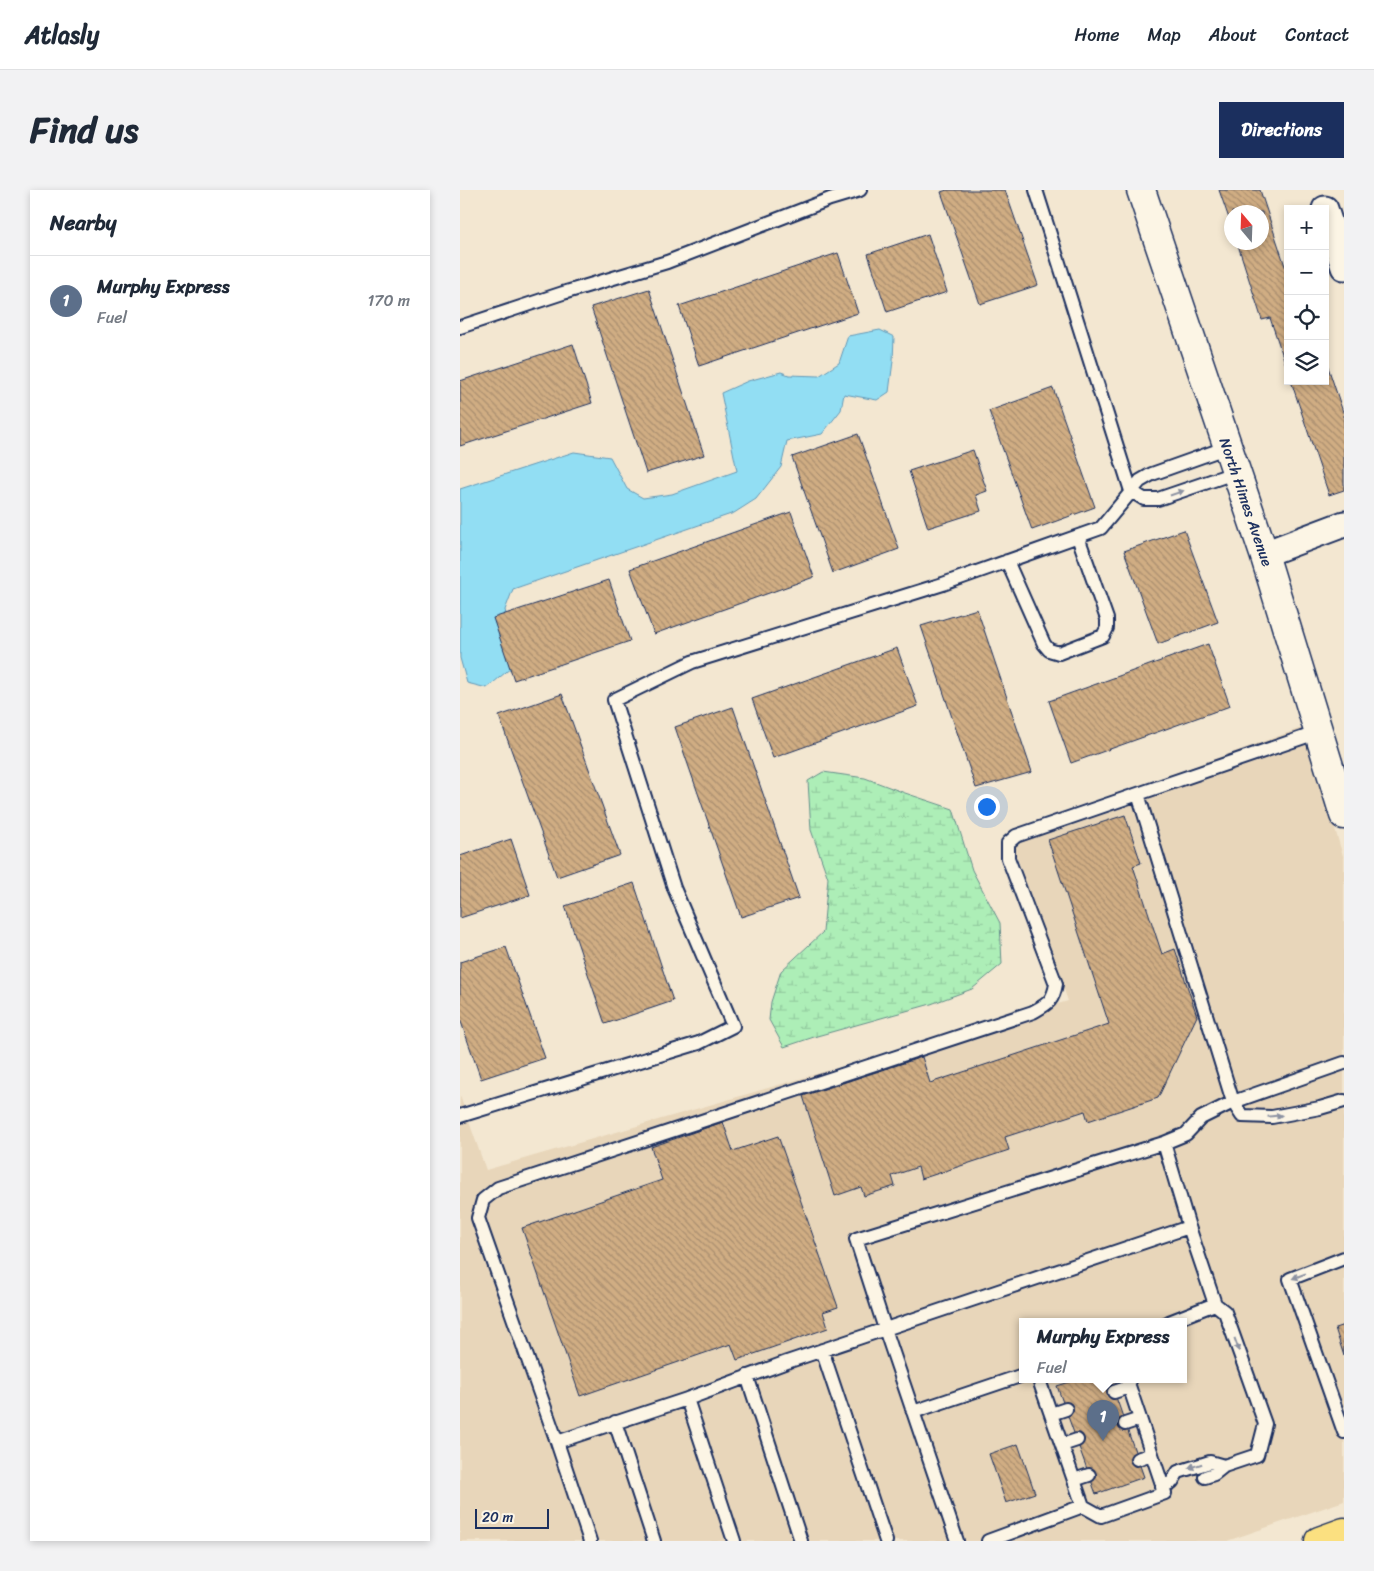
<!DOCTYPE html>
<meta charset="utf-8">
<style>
:root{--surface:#fff;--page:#f2f2f3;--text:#1f2937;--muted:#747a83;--line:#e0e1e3;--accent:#1b2f5e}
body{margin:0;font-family:Sriracha,sans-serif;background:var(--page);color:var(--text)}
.controls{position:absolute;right:15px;top:15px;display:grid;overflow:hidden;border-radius:0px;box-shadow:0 2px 8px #0003}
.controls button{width:45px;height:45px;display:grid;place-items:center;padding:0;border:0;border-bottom:1px solid var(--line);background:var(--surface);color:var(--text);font:25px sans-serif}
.compass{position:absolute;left:764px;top:15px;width:45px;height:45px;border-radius:50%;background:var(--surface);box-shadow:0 2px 8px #0003;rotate:341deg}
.scale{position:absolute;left:15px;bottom:12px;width:74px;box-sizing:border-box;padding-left:5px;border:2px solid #1b2f5e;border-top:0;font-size:14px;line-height:18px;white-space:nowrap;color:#1b2f5e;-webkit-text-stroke:4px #fcf5e5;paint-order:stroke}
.you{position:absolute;left:526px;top:616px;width:18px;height:18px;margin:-12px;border:4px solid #fff;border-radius:50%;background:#1a73e8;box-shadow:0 0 0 8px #1a73e833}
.badge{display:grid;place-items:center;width:32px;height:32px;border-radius:50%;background:var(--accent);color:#fff;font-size:16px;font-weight:700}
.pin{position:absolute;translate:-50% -41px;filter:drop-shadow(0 1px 2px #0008)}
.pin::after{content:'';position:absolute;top:26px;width:18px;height:15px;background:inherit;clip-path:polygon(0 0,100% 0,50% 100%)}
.popup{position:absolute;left:559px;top:1128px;width:168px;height:65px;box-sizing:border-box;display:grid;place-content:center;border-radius:0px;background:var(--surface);filter:drop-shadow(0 1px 4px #0005);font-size:16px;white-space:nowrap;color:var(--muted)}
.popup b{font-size:19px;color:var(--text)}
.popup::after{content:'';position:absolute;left:50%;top:100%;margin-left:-10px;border:10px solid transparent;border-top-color:var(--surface)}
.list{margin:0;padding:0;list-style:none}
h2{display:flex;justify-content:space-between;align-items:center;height:65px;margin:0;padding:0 20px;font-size:21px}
h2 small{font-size:16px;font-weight:400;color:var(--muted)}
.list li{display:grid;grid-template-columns:32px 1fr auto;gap:15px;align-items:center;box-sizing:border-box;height:90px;padding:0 20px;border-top:1px solid var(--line)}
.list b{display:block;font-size:19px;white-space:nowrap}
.list p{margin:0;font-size:16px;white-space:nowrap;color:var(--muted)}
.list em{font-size:16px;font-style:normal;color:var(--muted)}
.icon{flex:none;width:28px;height:28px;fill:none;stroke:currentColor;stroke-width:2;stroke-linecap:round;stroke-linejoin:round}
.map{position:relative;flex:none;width:884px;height:1351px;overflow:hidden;border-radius:0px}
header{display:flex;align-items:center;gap:30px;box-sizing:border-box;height:70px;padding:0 25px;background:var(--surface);border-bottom:1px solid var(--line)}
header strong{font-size:24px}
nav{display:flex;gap:28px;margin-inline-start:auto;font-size:18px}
.intro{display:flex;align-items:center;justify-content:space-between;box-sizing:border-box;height:120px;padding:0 30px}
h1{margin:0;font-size:35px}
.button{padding:12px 22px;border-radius:0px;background:var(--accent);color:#fff;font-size:18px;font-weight:700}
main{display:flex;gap:30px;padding:0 30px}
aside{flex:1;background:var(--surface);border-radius:0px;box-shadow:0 2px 8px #0003}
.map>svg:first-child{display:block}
</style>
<header>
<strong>Atlasly</strong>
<nav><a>Home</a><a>Map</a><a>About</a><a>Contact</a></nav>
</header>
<div class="intro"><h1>Find us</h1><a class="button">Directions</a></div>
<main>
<aside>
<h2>Nearby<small></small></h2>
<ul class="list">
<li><span class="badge" style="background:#5c6f8a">1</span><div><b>Murphy Express</b><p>Fuel</p></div><em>170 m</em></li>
</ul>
</aside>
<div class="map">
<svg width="884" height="1351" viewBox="0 0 884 1351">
<defs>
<pattern id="wetland-marsh" width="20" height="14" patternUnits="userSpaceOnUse" patternTransform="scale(1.25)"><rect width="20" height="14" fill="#adeeb7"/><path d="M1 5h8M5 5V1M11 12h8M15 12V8" fill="none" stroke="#94cca0"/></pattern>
<pattern id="building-back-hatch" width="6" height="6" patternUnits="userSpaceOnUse" patternTransform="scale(1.25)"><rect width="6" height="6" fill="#d0ad83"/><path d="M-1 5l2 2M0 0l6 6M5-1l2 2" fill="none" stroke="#a88d6e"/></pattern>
</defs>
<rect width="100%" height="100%" fill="#f3e7d1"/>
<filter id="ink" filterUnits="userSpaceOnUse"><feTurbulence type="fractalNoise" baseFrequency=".02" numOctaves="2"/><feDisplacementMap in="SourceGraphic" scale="10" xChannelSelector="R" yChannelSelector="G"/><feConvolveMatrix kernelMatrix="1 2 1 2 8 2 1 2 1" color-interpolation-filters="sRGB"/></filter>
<g filter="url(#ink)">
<path fill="#e8d6ba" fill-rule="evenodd" d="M 844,537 L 884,669 L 884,1311 L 767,1351 L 0,1351 L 0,906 L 26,980 L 608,811 L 548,643 ZM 563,1132 L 723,1132 L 723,1190 L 563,1190 Z"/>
<path fill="url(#wetland-marsh)" stroke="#648e8a" d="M 363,582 L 405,588 L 445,603 L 493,619 L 512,680 L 540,733 L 542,774 L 512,799 L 471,814 L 357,846 L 324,857 L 309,830 L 311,812 L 321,781 L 363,742 L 368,688 L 351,640 L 348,591 Z"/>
<path fill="#92def3" stroke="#6298b7" d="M 420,140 L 434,147 L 433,171 L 429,202 L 417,210 L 384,204 L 381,220 L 362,244 L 327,251 L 321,277 L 296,309 L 274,323 L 53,399 L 45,420 L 58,472 L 27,498 L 7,493 L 0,468 L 0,299 L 114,262 L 150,267 L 167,299 L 183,308 L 212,304 L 277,281 L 261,203 L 288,191 L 321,182 L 329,185 L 359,186 L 379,173 L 388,146 Z"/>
<path fill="url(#building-back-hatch)" stroke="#1b2f5e" d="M 487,0 L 545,0 L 578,95 L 520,114 L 481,2 Z
M 759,0 L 800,0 L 828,85 L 828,181 L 810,128 L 802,130 L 777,52 L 802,52 L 802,22 L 772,22 L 772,37 Z
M 468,44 L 487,102 L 427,122 L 408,64 Z
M 378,63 L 398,123 L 239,176 L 219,116 Z
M 189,99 L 244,265 L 186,283 L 131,117 Z
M 113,154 L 132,213 L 0,256 L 0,191 Z
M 865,168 L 884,225 L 884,300 L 869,305 L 831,191 L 865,191 Z
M 593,198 L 635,317 L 572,340 L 529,221 Z
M 398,244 L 439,359 L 373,383 L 332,267 Z
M 513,260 L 527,301 L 516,305 L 521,321 L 468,338 L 449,281 Z
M 331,322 L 354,387 L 194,444 L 170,379 Z
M 724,340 L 758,432 L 698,454 L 664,361 Z
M 149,390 L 170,451 L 54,490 L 33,428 Z
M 517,419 L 572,582 L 516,598 L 461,436 Z
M 748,454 L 770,516 L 611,573 L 589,511 Z
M 437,458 L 458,516 L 313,568 L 292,509 Z
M 102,504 L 160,665 L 97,687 L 39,526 Z
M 273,517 L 339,708 L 281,727 L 215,537 Z
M 665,625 L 681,673 L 673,676 L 702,764 L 715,759 L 737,826 L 698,908 L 628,931 L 625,921 L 545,947 L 549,960 L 461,989 L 458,977 L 432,986 L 435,996 L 404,1006 L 401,997 L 375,1006 L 343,906 L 462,867 L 470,893 L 649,834 L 588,650 Z
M 51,649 L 70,705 L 0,728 L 0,666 Z
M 174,693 L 213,811 L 145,834 L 105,716 Z
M 46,757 L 85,868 L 21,889 L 0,829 L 0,772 Z
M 263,932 L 273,961 L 318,946 L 378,1117 L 363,1122 L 368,1138 L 277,1170 L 271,1154 L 120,1206 L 62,1038 L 202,990 L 191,957 Z
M 884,1135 L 884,1166 L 875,1138 Z
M 616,1190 L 650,1190 L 684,1287 L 636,1304 L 597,1196 Z
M 558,1254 L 575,1303 L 546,1313 L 529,1264 Z"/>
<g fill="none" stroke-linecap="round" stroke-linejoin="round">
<defs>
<path id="lane" d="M 576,0 L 671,301 L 684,309 L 698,309 L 777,282
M 0,137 L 103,103 L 207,72 L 370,9 L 400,0
M 547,371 L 584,454 L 589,460 L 599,463 L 643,446 L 647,438 L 647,429 L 618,347
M 859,542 L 678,604 L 773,912 L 782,926 L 812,927 L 860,918 L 884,911
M 0,926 L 239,853 L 273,836 L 214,698 L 154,510 L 232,472 L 483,394 L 641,338 L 680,291 L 692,284 L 768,257
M 704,953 L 729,1037 L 755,1114 L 709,1132
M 884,1068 L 830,1089 L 884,1242
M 362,1160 L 426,1351
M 287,1186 L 341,1351
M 654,1202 L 669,1197
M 453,1222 L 563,1185
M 591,1224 L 606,1219
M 155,1232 L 194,1351
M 665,1234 L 680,1229
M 97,1252 L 227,1209
M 602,1255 L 617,1250
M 677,1269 L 692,1264
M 745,1287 L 754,1284 L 764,1276
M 614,1290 L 629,1285
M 702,1297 L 712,1292 L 718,1282 L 750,1272 L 764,1276 L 797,1265 L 805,1234 L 765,1122 L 755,1114
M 623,1316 L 641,1326 L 705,1303 L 667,1190
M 130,1351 L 97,1252 L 18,1028 L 23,1010 L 38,998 L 573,822 C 587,814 593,812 596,794 L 548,668 L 548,653 L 556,646 L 678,604
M 274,1351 L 227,1209 L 327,1172 L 729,1037
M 497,1351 L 425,1139 L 396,1049 L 704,953 L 726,944 L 741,928 L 773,912 L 884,873
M 528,1351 L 623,1316 L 579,1190"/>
<path id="street" d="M 865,19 L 884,77
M 804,364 L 884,334"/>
<path id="secondary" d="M 681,0 L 804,364 L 884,625"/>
<path id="primary" d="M 859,1351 L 884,1342"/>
</defs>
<use href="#lane" stroke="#1b2f5e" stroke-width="16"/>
<use href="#street" stroke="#1b2f5e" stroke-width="29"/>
<use href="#secondary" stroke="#1b2f5e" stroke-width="31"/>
<use href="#primary" stroke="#1b2f5e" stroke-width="31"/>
<use href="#lane" stroke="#fcf5e5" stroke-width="12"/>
<use href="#street" stroke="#fcf5e5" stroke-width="25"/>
<use href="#secondary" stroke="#fcf5e5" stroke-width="28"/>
<use href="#primary" stroke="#fbe080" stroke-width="28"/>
</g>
<defs><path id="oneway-solid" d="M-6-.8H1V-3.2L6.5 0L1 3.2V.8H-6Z" transform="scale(1.25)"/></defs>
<g fill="#8c92a2">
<use href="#oneway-solid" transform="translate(717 303) rotate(-19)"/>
<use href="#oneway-solid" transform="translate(815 926) rotate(-6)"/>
<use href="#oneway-solid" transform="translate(839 1086) rotate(159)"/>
<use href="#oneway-solid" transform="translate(777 1155) rotate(70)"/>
<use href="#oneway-solid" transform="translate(735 1276) rotate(162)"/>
</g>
</g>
<g text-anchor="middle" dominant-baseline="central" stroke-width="4" stroke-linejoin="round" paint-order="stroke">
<g font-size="15" fill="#1b2f5e" stroke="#fcf5e5">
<text transform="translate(786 312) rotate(71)">North Himes Avenue</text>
</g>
</g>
</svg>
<div class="controls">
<button>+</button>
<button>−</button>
<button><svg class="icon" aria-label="locate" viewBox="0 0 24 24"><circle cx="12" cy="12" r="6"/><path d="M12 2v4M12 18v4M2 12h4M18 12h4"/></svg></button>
<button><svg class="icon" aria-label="layers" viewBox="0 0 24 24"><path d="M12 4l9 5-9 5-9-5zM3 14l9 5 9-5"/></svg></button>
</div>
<svg class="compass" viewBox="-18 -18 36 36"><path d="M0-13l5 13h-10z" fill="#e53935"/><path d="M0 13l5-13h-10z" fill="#747a83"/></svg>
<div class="scale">20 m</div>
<div class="you"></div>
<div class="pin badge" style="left:643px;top:1251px;background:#5c6f8a">1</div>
<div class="popup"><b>Murphy Express</b>Fuel</div>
</div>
</main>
